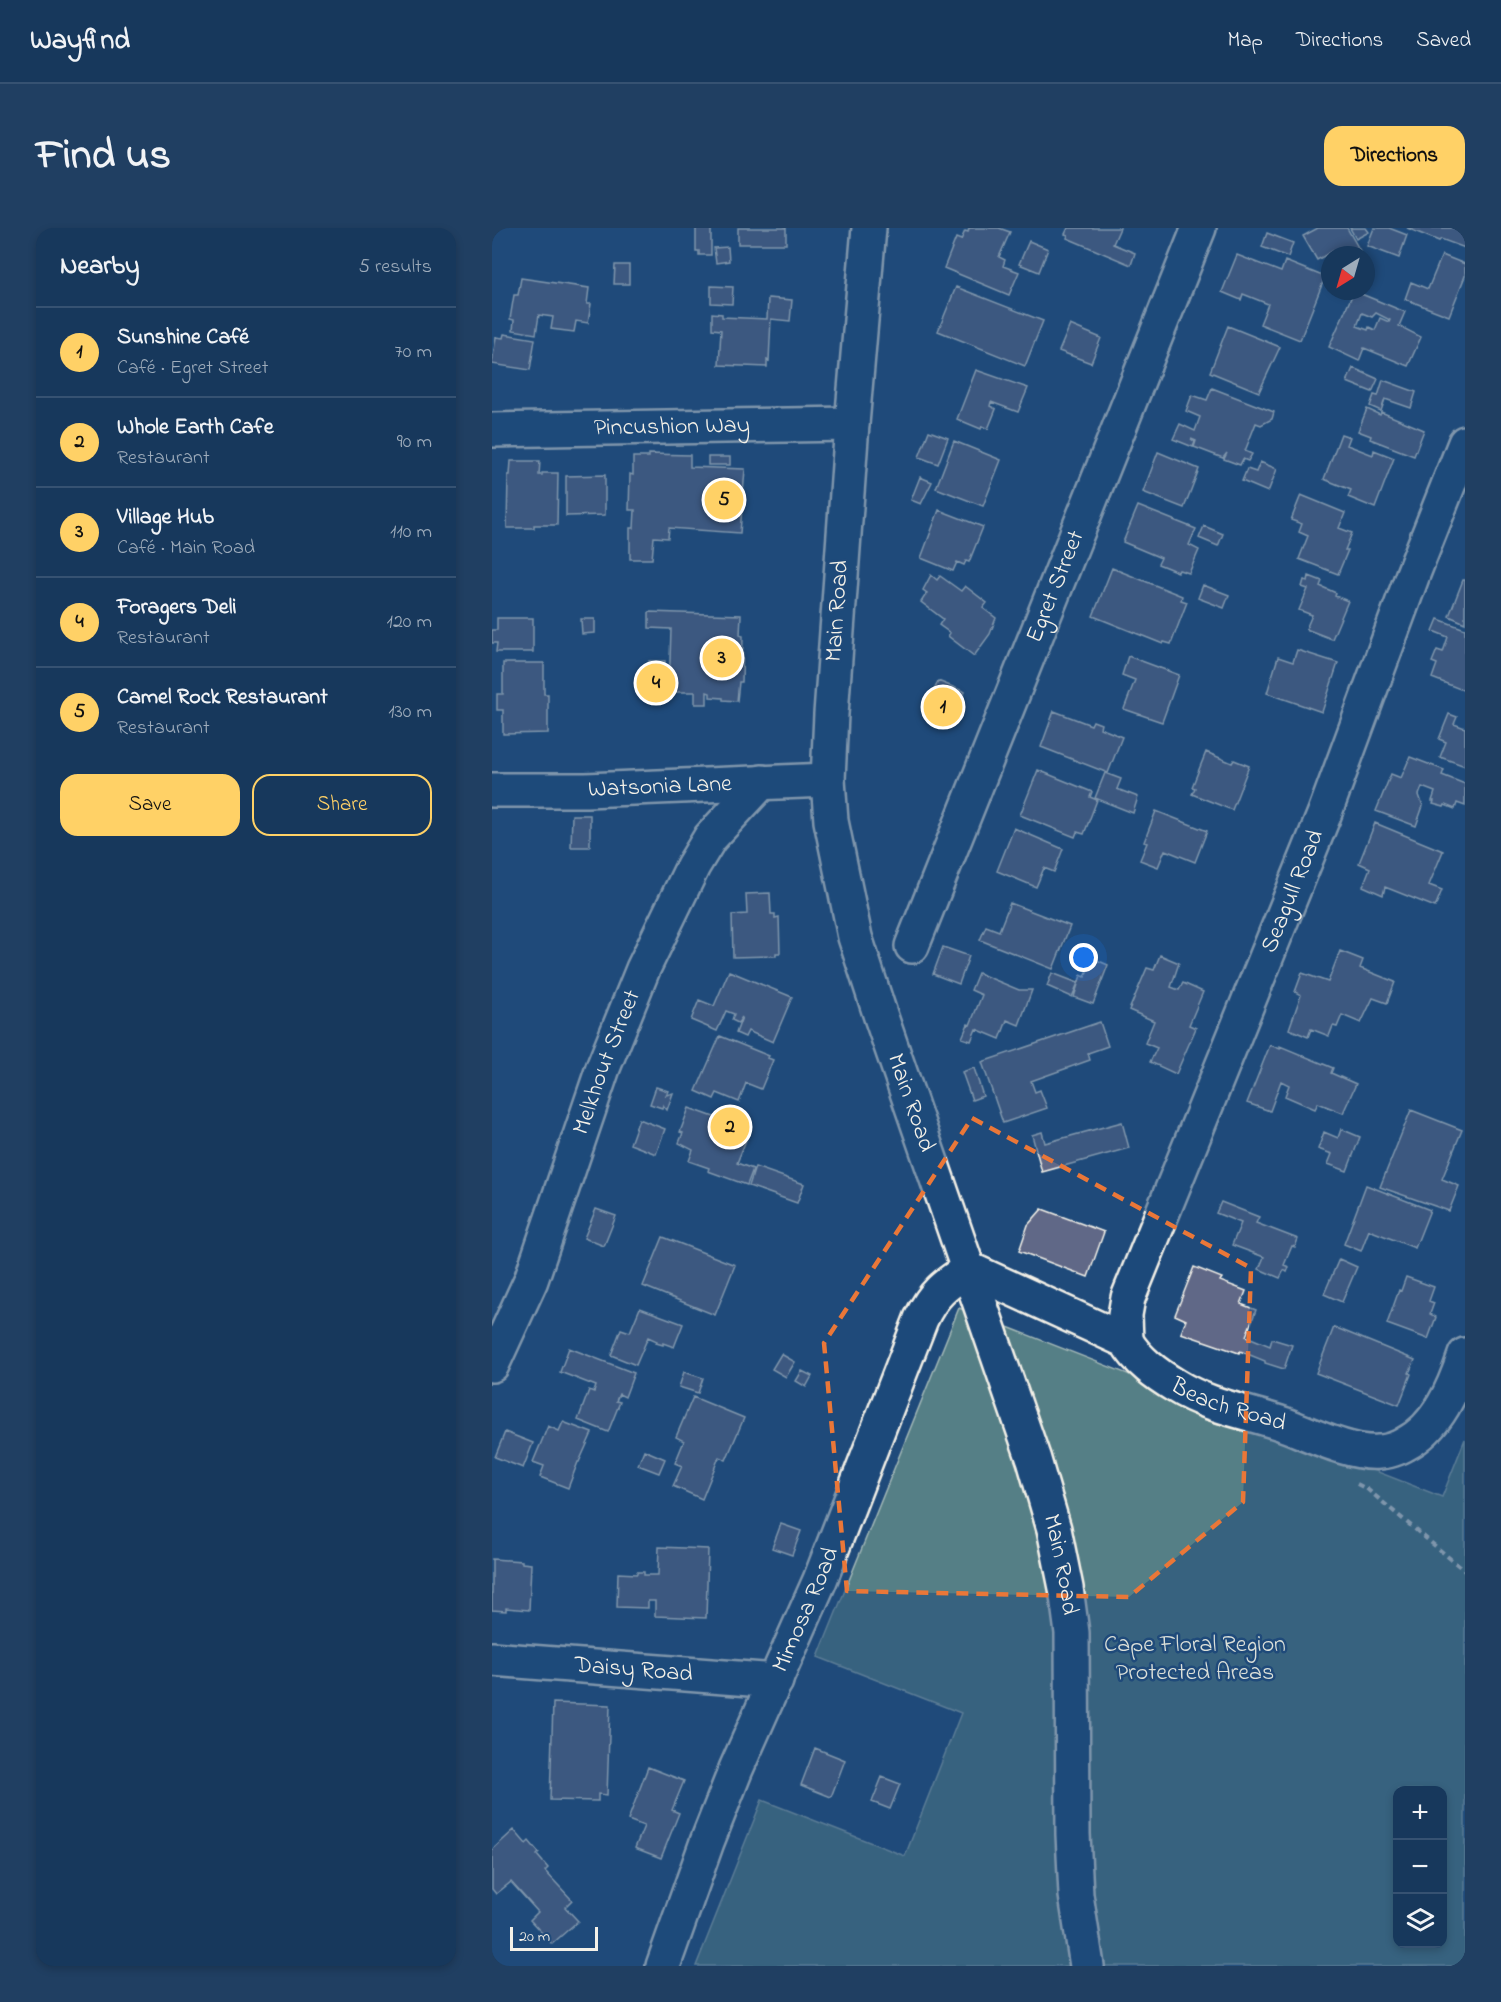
<!DOCTYPE html>
<meta charset="utf-8">
<style>
:root{--surface:#17385c;--page:#203f62;--text:#f1f3f6;--muted:#9eacbb;--line:#365272;--accent:#ffd166}
body{margin:0;font-family:"Indie Flower",sans-serif;background:var(--page);color:var(--text)}
.controls{position:absolute;right:18px;bottom:18px;display:grid;overflow:hidden;border-radius:12px;box-shadow:0 3px 9px #0003}
.controls button{width:54px;height:54px;display:grid;place-items:center;padding:0;border:0;border-bottom:2px solid var(--line);background:var(--surface);color:var(--text);font:30px sans-serif}
.compass{position:absolute;left:829px;top:18px;width:54px;height:54px;border-radius:50%;background:var(--surface);box-shadow:0 3px 9px #0003;rotate:217deg}
.scale{position:absolute;left:18px;bottom:15px;width:88px;box-sizing:border-box;padding-left:6px;border:3px solid #f4f1e8;border-top:0;font-size:16px;line-height:21px;white-space:nowrap;color:#f4f1e8;-webkit-text-stroke:4px #1f4a7a;paint-order:stroke}
.you{position:absolute;left:592px;top:730px;width:21px;height:21px;margin:-15px;border:4px solid #fff;border-radius:50%;background:#1a73e8;box-shadow:0 0 0 9px #1a73e833}
.badge{display:grid;place-items:center;width:39px;height:39px;border-radius:50%;background:var(--accent);color:#111;font-size:20px;font-weight:700}
.pin{position:absolute;translate:-50% -50%;border:3px solid #fff;box-shadow:0 2px 6px #0006}
.list{margin:0;padding:0;list-style:none}
h2{display:flex;justify-content:space-between;align-items:center;height:78px;margin:0;padding:0 24px;font-size:26px}
h2 small{font-size:20px;font-weight:400;color:var(--muted)}
.list li{display:grid;grid-template-columns:39px 1fr auto;gap:18px;align-items:center;box-sizing:border-box;height:90px;padding:0 24px;border-top:2px solid var(--line)}
.list b{display:block;font-size:22px;white-space:nowrap}
.list p{margin:0;font-size:20px;white-space:nowrap;color:var(--muted)}
.list em{font-size:20px;font-style:normal;color:var(--muted)}
.actions{display:flex;gap:12px;padding:18px 24px}
.actions a{flex:1;padding:14px 0;border:2px solid var(--accent);border-radius:18px;text-align:center;font-size:21px;color:var(--accent)}
.actions .main{background:var(--accent);color:#111}
.icon{flex:none;width:33px;height:33px;fill:none;stroke:currentColor;stroke-width:2;stroke-linecap:round;stroke-linejoin:round}
.map{position:relative;flex:none;width:973px;height:1738px;overflow:hidden;border-radius:18px}
header{display:flex;align-items:center;gap:36px;box-sizing:border-box;height:84px;padding:0 30px;background:var(--surface);border-bottom:2px solid var(--line)}
header strong{font-size:28px}
nav{display:flex;gap:33px;margin-inline-start:auto;font-size:21px}
.intro{display:flex;align-items:center;justify-content:space-between;box-sizing:border-box;height:144px;padding:0 36px}
h1{margin:0;font-size:42px}
.button{padding:15px 27px;border-radius:18px;background:var(--accent);color:#111;font-size:21px;font-weight:700}
main{display:flex;gap:36px;padding:0 36px}
aside{flex:1;background:var(--surface);border-radius:18px;box-shadow:0 3px 9px #0003}
.map>svg:first-child{display:block}
</style>
<header>
<strong>Wayfind</strong>
<nav><a>Map</a><a>Directions</a><a>Saved</a></nav>
</header>
<div class="intro"><h1>Find us</h1><a class="button">Directions</a></div>
<main>
<aside>
<h2>Nearby<small>5 results</small></h2>
<ul class="list">
<li><span class="badge">1</span><div><b>Sunshine Café</b><p>Café · Egret Street</p></div><em>70 m</em></li>
<li><span class="badge">2</span><div><b>Whole Earth Cafe</b><p>Restaurant</p></div><em>90 m</em></li>
<li><span class="badge">3</span><div><b>Village Hub</b><p>Café · Main Road</p></div><em>110 m</em></li>
<li><span class="badge">4</span><div><b>Foragers Deli</b><p>Restaurant</p></div><em>120 m</em></li>
<li><span class="badge">5</span><div><b>Camel Rock Restaurant</b><p>Restaurant</p></div><em>130 m</em></li>
</ul>
<div class="actions"><a class="main">Save</a><a>Share</a></div>
</aside>
<div class="map">
<svg width="973" height="1738" viewBox="0 0 973 1738">
<rect width="100%" height="100%" fill="#1f4a7a"/>
<filter id="ink" filterUnits="userSpaceOnUse"><feTurbulence type="fractalNoise" baseFrequency=".0167" numOctaves="2"/><feDisplacementMap in="SourceGraphic" scale="12" xChannelSelector="R" yChannelSelector="G"/><feConvolveMatrix kernelMatrix="1 2 1 2 8 2 1 2 1" color-interpolation-filters="sRGB"/></filter>
<g filter="url(#ink)">
<path fill="#557f86" stroke="#a4b8b7" stroke-width="1.5" fill-rule="evenodd" d="M 467,1080 L 950,1269 L 973,1211 L 973,1738 L 204,1738 L 270,1572 L 413,1628 L 469,1485 L 326,1429 ZM 906,1562 L 950,1562 L 950,1716 L 906,1716 Z"/>
<path fill="#616887" stroke="#f4f1e8" stroke-width="1.5" fill-rule="evenodd" d="M 204,0 L 219,0 L 219,27 L 207,27 L 207,23 L 204,23 Z
M 246,0 L 294,0 L 294,16 L 246,16 Z
M 477,0 L 507,0 L 518,4 L 507,29 L 513,32 L 511,38 L 527,44 L 517,67 L 452,40 L 464,10 L 469,12 L 473,3 L 476,4 Z
M 576,0 L 628,0 L 621,16 L 643,25 L 639,37 L 575,10 L 576,7 L 573,6 Z
M 826,0 L 855,0 L 868,23 L 860,27 L 857,21 L 846,27 L 843,27 L 841,23 L 825,32 L 811,8 Z
M 858,0 L 874,0 L 877,4 L 864,11 Z
M 882,0 L 897,0 L 915,7 L 907,30 L 875,18 Z
M 915,0 L 973,0 L 973,20 L 949,11 L 947,13 Z
M 775,5 L 801,15 L 796,29 L 770,19 Z
M 537,13 L 556,21 L 547,44 L 527,36 Z
M 236,19 L 237,33 L 224,35 L 222,20 Z
M 745,27 L 789,44 L 793,33 L 833,49 L 808,112 L 768,96 L 776,76 L 751,66 L 749,72 L 730,64 Z
M 950,27 L 973,36 L 973,48 L 957,88 L 913,71 L 919,54 L 936,61 Z
M 123,37 L 137,37 L 137,56 L 122,56 Z
M 29,50 L 97,60 L 95,76 L 99,76 L 96,95 L 84,93 L 82,104 L 59,101 L 61,89 L 47,87 L 44,106 L 21,102 L 22,92 L 18,91 L 22,67 L 26,67 Z
M 219,58 L 241,59 L 240,76 L 219,75 Z
M 464,59 L 551,93 L 533,138 L 446,103 Z
M 862,63 L 913,84 L 907,98 L 929,109 L 916,138 L 872,120 L 867,133 L 837,119 ZM 870,85 L 880,89 L 884,85 L 898,92 L 897,94 L 888,90 L 883,102 L 877,99 L 876,102 L 865,98 Z
M 276,70 L 300,72 L 298,93 L 279,91 L 277,133 L 275,132 L 275,139 L 227,137 L 229,102 L 220,101 L 220,85 L 230,86 L 230,89 L 275,91 Z
M 578,97 L 609,110 L 599,135 L 567,123 Z
M 736,98 L 788,119 L 767,164 L 718,144 Z
M 12,106 L 43,111 L 38,142 L 0,136 L 4,109 L 11,110 Z
M 861,140 L 886,151 L 880,164 L 855,154 Z
M 484,142 L 536,160 L 526,184 L 499,174 L 498,178 L 504,181 L 496,201 L 490,198 L 489,201 L 465,191 Z
M 891,152 L 924,164 L 919,180 L 893,171 L 889,183 L 878,178 L 882,167 L 886,168 Z
M 720,160 L 782,184 L 780,191 L 769,197 L 764,195 L 753,223 L 760,226 L 756,233 L 751,231 L 748,237 L 732,231 L 735,225 L 731,230 L 702,219 L 704,213 L 699,211 L 703,214 L 701,219 L 681,211 L 688,196 L 703,203 L 708,189 L 694,183 L 700,167 L 715,172 Z
M 875,181 L 888,187 L 889,184 L 932,202 L 922,228 L 878,211 L 879,208 L 866,203 Z
M 437,203 L 456,210 L 446,236 L 427,229 Z
M 849,206 L 858,209 L 855,217 L 881,227 L 882,222 L 902,230 L 883,280 L 856,269 L 859,262 L 832,251 Z
M 462,213 L 509,232 L 491,278 L 444,260 Z
M 666,224 L 707,241 L 692,280 L 651,264 Z
M 157,226 L 198,227 L 198,239 L 253,241 L 248,305 L 177,300 L 176,310 L 162,309 L 160,331 L 138,331 L 138,300 L 142,300 L 143,282 L 137,282 L 138,246 L 141,247 L 141,229 L 157,229 Z
M 216,229 L 238,229 L 238,237 L 216,237 Z
M 19,233 L 48,233 L 47,247 L 50,247 L 50,245 L 66,245 L 65,297 L 42,297 L 42,300 L 15,300 L 16,247 L 18,247 Z
M 768,234 L 785,241 L 776,264 L 750,253 L 755,241 L 764,244 Z
M 113,247 L 113,287 L 74,288 L 74,248 Z
M 428,249 L 440,254 L 429,276 L 419,272 Z
M 809,267 L 853,285 L 847,300 L 860,305 L 853,322 L 856,322 L 846,346 L 807,331 L 816,308 L 807,304 L 810,296 L 799,292 Z
M 646,278 L 704,301 L 697,317 L 707,322 L 697,345 L 687,342 L 686,344 L 666,336 L 669,330 L 631,314 Z
M 447,282 L 491,299 L 477,334 L 474,333 L 472,337 L 465,334 L 461,343 L 429,330 Z
M 712,298 L 731,306 L 726,318 L 707,310 Z
M 620,340 L 690,368 L 689,372 L 695,374 L 679,416 L 672,414 L 671,416 L 601,388 Z
M 439,347 L 445,352 L 448,348 L 469,363 L 473,358 L 495,375 L 491,380 L 504,390 L 498,406 L 482,428 L 456,408 L 458,405 L 447,397 L 451,391 L 429,374 L 435,365 L 431,362 Z
M 817,348 L 830,353 L 828,358 L 844,365 L 843,368 L 856,373 L 840,411 L 814,401 L 820,387 L 807,382 L 816,361 L 810,359 L 812,352 L 816,353 Z
M 971,352 L 973,352 L 973,395 L 957,388 Z
M 711,357 L 737,367 L 732,380 L 706,370 Z
M 157,384 L 249,387 L 248,407 L 251,408 L 250,454 L 247,454 L 245,473 L 231,472 L 231,470 L 218,469 L 218,465 L 215,464 L 215,476 L 203,476 L 203,464 L 177,464 L 179,401 L 157,400 Z
M 5,390 L 41,390 L 41,424 L 4,424 L 5,415 L 0,415 L 0,402 L 5,402 Z
M 89,391 L 103,391 L 103,405 L 90,406 Z
M 946,391 L 973,401 L 973,463 L 940,450 L 945,436 L 940,434 L 945,422 L 951,424 L 956,409 L 941,403 Z
M 805,422 L 846,435 L 830,484 L 775,465 L 786,429 L 801,434 Z
M 636,428 L 687,447 L 670,494 L 632,481 L 643,452 L 630,447 Z
M 157,433 L 173,433 L 172,465 L 155,464 Z
M 11,435 L 52,435 L 52,466 L 56,466 L 56,505 L 11,506 L 11,482 L 5,482 L 5,466 L 11,466 Z
M 446,453 L 473,464 L 462,491 L 435,480 Z
M 562,483 L 599,497 L 601,493 L 609,496 L 608,500 L 630,509 L 616,545 L 549,519 Z
M 957,486 L 965,489 L 962,496 L 973,500 L 973,538 L 948,529 L 954,514 L 947,511 Z
M 714,524 L 740,535 L 742,532 L 757,538 L 740,582 L 700,566 L 703,560 L 700,559 Z
M 918,529 L 952,542 L 950,547 L 973,556 L 973,578 L 965,575 L 963,581 L 953,577 L 952,579 L 941,576 L 942,573 L 940,573 L 943,564 L 930,559 L 927,567 L 931,578 L 924,598 L 884,583 L 899,546 L 909,550 Z
M 546,542 L 600,564 L 598,569 L 605,572 L 592,606 L 585,604 L 583,609 L 528,587 Z
M 613,545 L 629,551 L 625,561 L 646,569 L 641,585 L 603,570 Z
M 664,583 L 715,603 L 703,634 L 673,622 L 666,639 L 648,632 L 655,615 L 652,614 Z
M 80,587 L 98,587 L 98,619 L 79,619 Z
M 883,595 L 951,623 L 937,657 L 950,662 L 943,679 L 893,659 L 891,667 L 871,658 L 878,640 L 867,635 Z
M 522,600 L 571,621 L 562,644 L 552,640 L 544,659 L 505,643 Z
M 278,665 L 279,686 L 283,686 L 283,690 L 287,689 L 288,725 L 284,725 L 284,728 L 241,729 L 240,687 L 255,686 L 254,666 Z
M 518,675 L 578,698 L 561,741 L 488,712 L 494,698 L 507,703 Z
M 451,719 L 477,728 L 467,756 L 441,746 Z
M 848,723 L 871,732 L 868,740 L 903,754 L 895,775 L 881,770 L 869,795 L 850,787 L 845,799 L 841,798 L 837,808 L 819,801 L 816,809 L 797,801 L 809,767 L 803,764 L 810,745 L 836,754 Z
M 668,727 L 687,735 L 679,759 L 687,762 L 691,755 L 711,764 L 697,797 L 704,800 L 684,846 L 658,834 L 665,820 L 653,815 L 662,793 L 637,782 L 655,740 L 662,742 Z
M 600,730 L 616,737 L 601,776 L 582,769 L 589,747 L 593,749 Z
M 237,743 L 300,769 L 281,814 L 256,803 L 253,809 L 244,805 L 250,789 L 246,795 L 240,792 L 242,786 L 234,783 L 225,803 L 199,792 L 207,772 L 222,778 Z
M 486,745 L 527,762 L 540,762 L 527,797 L 515,792 L 508,811 L 484,801 L 479,813 L 470,810 L 476,796 L 478,797 L 490,767 L 479,762 Z
M 560,745 L 586,755 L 580,769 L 555,758 Z
M 608,794 L 616,818 L 596,825 L 598,832 L 539,853 L 543,864 L 548,862 L 555,880 L 511,895 L 490,834 Z
M 228,808 L 277,828 L 276,830 L 281,832 L 269,861 L 254,855 L 247,874 L 225,865 L 222,871 L 204,863 Z
M 778,817 L 788,821 L 788,818 L 841,840 L 839,845 L 864,856 L 851,885 L 826,875 L 823,881 L 793,868 L 797,857 L 789,853 L 778,883 L 755,875 Z
M 482,840 L 491,868 L 480,872 L 470,844 Z
M 164,859 L 176,863 L 174,867 L 181,865 L 175,882 L 171,877 L 170,880 L 158,876 Z
M 197,880 L 258,902 L 245,935 L 261,941 L 255,957 L 216,943 L 217,940 L 197,933 L 201,922 L 187,915 L 191,905 L 188,904 Z
M 919,882 L 970,902 L 950,951 L 967,958 L 957,983 L 888,959 Z
M 147,891 L 173,901 L 164,926 L 138,916 Z
M 630,894 L 637,920 L 550,944 L 540,907 L 550,904 L 553,915 Z
M 849,901 L 868,909 L 855,943 L 836,936 L 840,926 L 826,921 L 832,904 L 846,910 Z
M 263,939 L 312,956 L 305,975 L 257,958 Z
M 874,957 L 938,982 L 923,1020 L 877,1002 L 869,1023 L 852,1016 Z
M 729,974 L 767,989 L 764,995 L 806,1011 L 803,1019 L 800,1018 L 792,1037 L 797,1039 L 795,1044 L 792,1042 L 788,1050 L 767,1041 L 772,1029 L 740,1017 L 749,995 L 724,985 Z
M 104,981 L 124,988 L 112,1018 L 92,1010 Z
M 550,981 L 612,1004 L 596,1049 L 527,1023 L 536,997 Z
M 171,1009 L 243,1037 L 223,1087 L 151,1058 Z
M 847,1031 L 865,1039 L 850,1074 L 832,1066 Z
M 702,1039 L 730,1050 L 728,1053 L 754,1063 L 749,1076 L 764,1082 L 754,1108 L 778,1118 L 780,1111 L 800,1117 L 792,1141 L 773,1135 L 773,1133 L 748,1123 L 747,1125 L 689,1105 L 694,1092 L 683,1087 Z
M 914,1049 L 942,1059 L 937,1073 L 942,1075 L 938,1086 L 944,1089 L 936,1111 L 895,1096 L 907,1062 L 909,1063 Z
M 148,1080 L 191,1096 L 182,1119 L 171,1115 L 171,1117 L 164,1115 L 165,1113 L 156,1109 L 144,1137 L 119,1127 L 129,1101 L 138,1104 Z
M 842,1099 L 923,1132 L 917,1145 L 919,1146 L 907,1177 L 824,1145 Z
M 77,1120 L 142,1145 L 133,1169 L 127,1166 L 124,1173 L 128,1174 L 116,1204 L 86,1192 L 97,1162 L 102,1164 L 104,1158 L 68,1144 Z
M 289,1126 L 303,1134 L 294,1149 L 280,1141 Z
M 310,1143 L 320,1148 L 314,1159 L 304,1153 Z
M 192,1144 L 211,1150 L 206,1165 L 187,1159 Z
M 201,1169 L 252,1190 L 234,1232 L 227,1229 L 210,1271 L 181,1258 L 190,1238 L 183,1235 L 192,1213 L 184,1209 Z
M 71,1194 L 100,1205 L 87,1234 L 86,1234 L 76,1260 L 48,1249 L 52,1238 L 41,1234 L 56,1198 L 67,1203 Z
M 13,1204 L 41,1215 L 31,1240 L 3,1229 Z
M 152,1222 L 173,1231 L 167,1245 L 146,1237 Z
M 289,1296 L 309,1303 L 300,1327 L 280,1320 Z
M 167,1319 L 216,1321 L 214,1390 L 163,1388 L 163,1373 L 156,1373 L 156,1380 L 125,1379 L 126,1345 L 145,1346 L 145,1344 L 152,1344 L 152,1347 L 166,1347 Z
M 0,1331 L 30,1333 L 30,1335 L 39,1336 L 37,1382 L 14,1380 L 14,1383 L 0,1382 Z
M 61,1475 L 118,1477 L 115,1567 L 106,1566 L 106,1573 L 58,1572 Z
M 323,1520 L 353,1532 L 339,1569 L 309,1557 Z
M 156,1539 L 192,1553 L 180,1582 L 187,1585 L 169,1630 L 143,1620 L 152,1598 L 136,1592 Z
M 390,1549 L 408,1556 L 398,1581 L 380,1574 Z
M 22,1602 L 34,1616 L 37,1613 L 47,1625 L 45,1627 L 56,1640 L 53,1643 L 80,1672 L 73,1679 L 86,1693 L 60,1716 L 38,1692 L 46,1684 L 19,1654 L 4,1666 L 0,1661 L 0,1622 Z"/>
<g fill="none" stroke-linecap="round" stroke-linejoin="round">
<defs>
<g id="minor">
<path id="s1" d="M 0,202 L 360,196"/>
<path id="s2" d="M 0,562 L 94,562 L 336,552"/>
<path id="s3" d="M 420,718 L 707,0"/>
<path id="s4" d="M 634,1113 L 633,1087 L 636,1070 L 832,587 L 921,346 L 973,215"/>
<path id="s5" d="M 0,1137 L 39,1052 L 111,840 L 151,741 L 201,638 L 218,610 L 270,554"/>
<path id="s6" d="M 0,1431 L 284,1453"/>
<path id="s7" d="M 171,1738 L 215,1614 L 244,1541 L 328,1352 L 429,1091 C 442,1064 453,1057 477,1041 L 634,1113 C 646,1133 664,1146 684,1158 C 716,1178 756,1184 791,1196 C 818,1206 860,1227 887,1224 C 895,1224 907,1220 913,1216 C 946,1199 962,1160 973,1127"/>
</g>
<g id="secondary">
<path id="s8" d="M 377,0 L 360,196 L 339,486 L 336,552 L 339,593 L 363,709 L 389,789 L 542,1232 L 562,1301 L 574,1360 L 580,1405 L 581,1606 L 584,1667 L 595,1738"/>
</g>
</defs>
<use href="#minor" stroke="#f4f1e8" stroke-width="38"/>
<use href="#secondary" stroke="#f4f1e8" stroke-width="38"/>
<path stroke="#f4f1e8" stroke-width="4" stroke-dasharray="6 4.5" stroke-linecap="butt" d="M 865,1256 L 875,1261 L 973,1343"/>
<use href="#minor" stroke="#1f4a7a" stroke-width="33"/>
<use href="#secondary" stroke="#1f4a7a" stroke-width="33"/>
</g>
</g>
<path d="M0 0H973V1738H0ZM 480,890 L 759,1040 L 751,1274 L 637,1369 L 355,1363 L 332,1115 Z" fill="#1f4a7a" fill-opacity=".55" fill-rule="evenodd"/>
<path fill="none" stroke="#ea7738" stroke-width="4.5" stroke-dasharray="12 8" stroke-linejoin="round" d="M 480,890 L 759,1040 L 751,1274 L 637,1369 L 355,1363 L 332,1115 Z"/>
<g text-anchor="middle" dominant-baseline="central" stroke-width="5" stroke-linejoin="round" paint-order="stroke">
<g font-size="24" fill="#f4f1e8" stroke="#1f4a7a">
<text stroke="none"><textPath href="#s1" startOffset="180">Pincushion Way</textPath></text>
<text stroke="none"><textPath href="#s3" startOffset="387">Egret Street</textPath></text>
<text transform="translate(346 383) rotate(-86)">Main Road</text>
<text stroke="none"><textPath href="#s2" startOffset="168">Watsonia Lane</textPath></text>
<text stroke="none"><textPath href="#s4" startOffset="482">Seagull Road</textPath></text>
<text stroke="none"><textPath href="#s5" startOffset="324">Melkhout Street</textPath></text>
<text stroke="none"><textPath href="#s8" startOffset="888">Main Road</textPath></text>
<text stroke="none"><textPath href="#s7" startOffset="1064">Beach Road</textPath></text>
<text stroke="none"><textPath href="#s8" startOffset="1374">Main Road</textPath></text>
<text stroke="none"><textPath href="#s7" startOffset="384">Mimosa Road</textPath></text>
<text stroke="none"><textPath href="#s6" startOffset="142">Daisy Road</textPath></text>
</g>
<g font-size="24" fill="#dce0d9" stroke="#1f4a7a">
<text x="703" y="1417">Cape Floral Region<tspan x="703" dy="28">Protected Areas</tspan></text>
</g>
</g>
</svg>
<div class="controls">
<button>+</button>
<button>−</button>
<button><svg class="icon" aria-label="layers" viewBox="0 0 24 24"><path d="M12 4l9 5-9 5-9-5zM3 14l9 5 9-5"/></svg></button>
</div>
<svg class="compass" viewBox="-18 -18 36 36"><path d="M0-13l5 13h-10z" fill="#e53935"/><path d="M0 13l5-13h-10z" fill="#9eacbb"/></svg>
<div class="scale">20 m</div>
<div class="you"></div>
<div class="pin badge" style="left:451px;top:479px">1</div>
<div class="pin badge" style="left:238px;top:899px">2</div>
<div class="pin badge" style="left:230px;top:430px">3</div>
<div class="pin badge" style="left:164px;top:455px">4</div>
<div class="pin badge" style="left:232px;top:272px">5</div>
</div>
</main>
